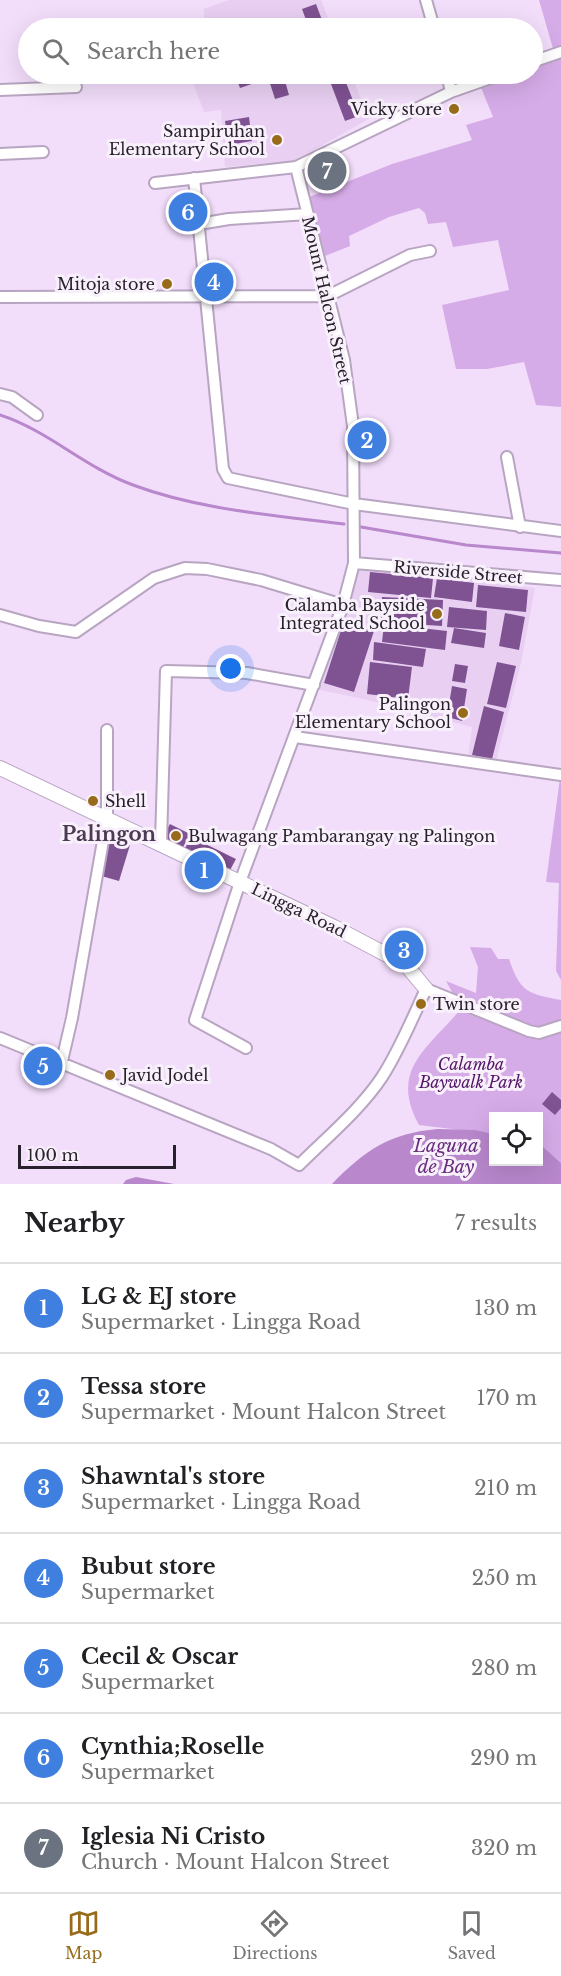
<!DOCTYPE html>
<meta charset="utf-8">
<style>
:root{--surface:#fff;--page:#f2f2f2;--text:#202124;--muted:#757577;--line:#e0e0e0;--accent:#976b19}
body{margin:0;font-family:"Libre Baskerville",serif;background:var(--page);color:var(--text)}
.controls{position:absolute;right:18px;bottom:18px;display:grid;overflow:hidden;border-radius:0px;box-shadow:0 6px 24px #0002}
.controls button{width:54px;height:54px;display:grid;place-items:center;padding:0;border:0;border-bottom:2px solid var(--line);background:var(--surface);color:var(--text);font:30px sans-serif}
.scale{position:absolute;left:18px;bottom:15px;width:158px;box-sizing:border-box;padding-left:6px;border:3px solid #28202b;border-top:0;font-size:16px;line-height:21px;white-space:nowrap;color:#28202b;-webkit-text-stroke:4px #f8f0fb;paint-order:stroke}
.you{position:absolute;left:231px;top:669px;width:21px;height:21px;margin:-15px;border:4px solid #fff;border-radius:50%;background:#1a73e8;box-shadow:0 0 0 9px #1a73e833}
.badge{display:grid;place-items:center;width:39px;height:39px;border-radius:50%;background:var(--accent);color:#fff;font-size:20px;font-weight:700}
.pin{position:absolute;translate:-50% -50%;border:3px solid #fff;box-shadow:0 2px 6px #0006}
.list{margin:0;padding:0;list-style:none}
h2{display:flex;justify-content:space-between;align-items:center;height:78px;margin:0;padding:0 24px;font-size:26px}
h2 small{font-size:20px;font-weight:400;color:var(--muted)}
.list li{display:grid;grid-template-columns:39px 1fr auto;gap:18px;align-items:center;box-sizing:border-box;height:90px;padding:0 24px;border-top:2px solid var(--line)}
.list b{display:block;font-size:22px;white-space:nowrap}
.list p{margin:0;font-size:20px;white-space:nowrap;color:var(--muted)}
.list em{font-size:20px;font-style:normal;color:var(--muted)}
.icon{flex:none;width:33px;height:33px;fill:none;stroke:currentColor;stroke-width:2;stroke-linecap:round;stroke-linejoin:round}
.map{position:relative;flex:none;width:561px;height:1184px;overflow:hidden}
.search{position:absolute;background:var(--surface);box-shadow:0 6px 24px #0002;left:18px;right:18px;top:18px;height:66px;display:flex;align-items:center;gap:15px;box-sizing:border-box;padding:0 21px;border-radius:33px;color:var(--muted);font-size:22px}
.sheet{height:708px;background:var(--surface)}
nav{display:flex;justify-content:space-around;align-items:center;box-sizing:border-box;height:84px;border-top:2px solid var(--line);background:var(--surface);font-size:16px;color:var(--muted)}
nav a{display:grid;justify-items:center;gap:3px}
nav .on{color:var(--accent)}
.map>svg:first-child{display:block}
</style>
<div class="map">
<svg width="561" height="1184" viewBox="0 0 561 1184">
<rect width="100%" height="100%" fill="#f2ddfa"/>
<path fill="#e9d0f3" d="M 229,0 L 321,0 L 332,28 L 204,28 L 204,9 Z
M 196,74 L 351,74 L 369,119 L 294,161 L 225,167 L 221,110 L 204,112 L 190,75 Z
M 359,565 L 535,588 L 521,663 L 496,761 L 468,757 L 472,727 L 363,699 L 320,690 Z"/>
<path fill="#d6ace8" d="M 539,0 L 561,0 L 561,407 L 536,405 L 524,362 L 487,369 L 456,369 L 442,305 L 509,290 L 498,240 L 453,247 L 446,222 L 428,224 L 425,213 L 419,208 L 389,217 L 349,236 L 350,246 L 325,256 L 309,197 L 392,164 L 472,140 L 466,125 L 493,117 L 480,85 L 514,74 L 532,74 L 533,67 L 556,59 Z
M 560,778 L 561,778 L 561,980 L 556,971 L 559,883 L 546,882 Z
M 470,947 L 491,948 L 498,959 L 509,959 C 520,992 528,994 561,1000 L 561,1163 L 539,1143 L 538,1116 L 494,1116 L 493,1134 L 419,1125 C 389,1070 427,1049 461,1009 L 446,981 L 476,993 L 478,967 Z"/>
<path fill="#b887cc" d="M 438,1129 L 475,1130 L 493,1134 L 494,1162 L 538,1162 L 539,1143 L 561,1163 L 561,1184 L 332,1184 C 365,1150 390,1133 438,1129 Z
M 136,1177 L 174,1184 L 123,1184 L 126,1180 Z"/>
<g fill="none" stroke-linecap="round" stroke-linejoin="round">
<path stroke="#b887cc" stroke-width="3" d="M 0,415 C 49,431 84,467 133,485 C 200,510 273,515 344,524
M 361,527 L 466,545 L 561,553"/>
</g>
<path fill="#7f5292" d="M 316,4 L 325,28 L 309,28 L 302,9 Z
M 235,74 L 264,74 L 266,79 L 240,88 Z
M 267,74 L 283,74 L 289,95 L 275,99 Z
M 328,74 L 344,74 L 345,76 L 331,81 Z
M 345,80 L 359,116 L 345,121 L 331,84 Z
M 249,117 L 252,141 L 228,145 L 225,121 Z
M 340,158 L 345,171 L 313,184 L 308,171 Z
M 370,572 L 433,578 L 431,598 L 368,592 Z
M 437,578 L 474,583 L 472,602 L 434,597 Z
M 478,585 L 528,590 L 526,612 L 476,607 Z
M 382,597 L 443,600 L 442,626 L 381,622 Z
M 449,607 L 487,611 L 486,630 L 447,627 Z
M 505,613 L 525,617 L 519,650 L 499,646 Z
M 344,621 L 374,631 L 354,692 L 324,683 Z
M 384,624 L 447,631 L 445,650 L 382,642 Z
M 454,628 L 486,633 L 484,648 L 451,643 Z
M 374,642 L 426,649 L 423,667 L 373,660 Z
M 370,662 L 412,667 L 408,699 L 367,694 Z
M 497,662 L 516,666 L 506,708 L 487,704 Z
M 455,664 L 468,666 L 465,683 L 452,681 Z
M 452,686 L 467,689 L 462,721 L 447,717 Z
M 484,706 L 504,712 L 492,759 L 472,755 Z
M 170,824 L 190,834 L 182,849 L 162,838 Z
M 106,837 L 130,845 L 119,881 L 98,875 Z
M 191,837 L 236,859 L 229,872 L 184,850 Z
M 552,1092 L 561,1100 L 561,1108 L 555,1115 L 542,1104 Z"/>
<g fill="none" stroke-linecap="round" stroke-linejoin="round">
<defs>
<path id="minor" d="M 426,0 L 434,28
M 532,62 L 561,52
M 447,74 L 451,92
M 0,90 L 76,87
M 0,154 L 43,152
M 194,178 L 223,469 L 228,478 L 354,504 L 561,531
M 155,183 L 296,167 L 451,92 L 502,74
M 199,224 L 229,219 L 308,214
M 0,297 L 328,296 L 410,255 L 430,251
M 0,394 L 12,397 L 37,415
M 507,457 L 520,527
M 354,563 L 561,580
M 0,615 L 39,626 L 76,632 L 154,578 L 185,568 L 207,569 L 261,580 L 343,605
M 295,737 L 561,775
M 161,842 L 166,671 L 247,673 L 314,685
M 0,1038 L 271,1149 L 299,1165 C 327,1137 360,1110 382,1077 C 400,1049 412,1019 426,989 L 529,1031 L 539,1033 L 561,1026
M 246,1048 L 195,1020 L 240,882 L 343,605 L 354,563 L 353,426 L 344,360 L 296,167
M 61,1065 L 72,1018 L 107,818 L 107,730"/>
<path id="tertiary" d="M 0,768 L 334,927 L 406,965 L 426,989"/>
</defs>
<use href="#minor" stroke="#b8a5c1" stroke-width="14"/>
<use href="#tertiary" stroke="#b8a5c1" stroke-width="16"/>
<use href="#minor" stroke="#fff" stroke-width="10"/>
<use href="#tertiary" stroke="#fff" stroke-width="14"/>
</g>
<g fill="#976b19" stroke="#f8f0fb" stroke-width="2">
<circle cx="454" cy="109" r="6"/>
<circle cx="277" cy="140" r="6"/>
<circle cx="167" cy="284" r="6"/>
<circle cx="437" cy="614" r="6"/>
<circle cx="463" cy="713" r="6"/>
<circle cx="93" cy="801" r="6"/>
<circle cx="176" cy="836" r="6"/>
<circle cx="421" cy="1004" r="6"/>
<circle cx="110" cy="1075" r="6"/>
</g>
<g text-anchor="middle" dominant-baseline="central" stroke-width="6" stroke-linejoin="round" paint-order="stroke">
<g font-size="16" fill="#28202b" stroke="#f8f0fb" text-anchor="end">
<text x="442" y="109">Vicky store</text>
<text x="265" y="131">Sampiruhan<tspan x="265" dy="18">Elementary School</tspan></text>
<text x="155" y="284">Mitoja store</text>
<text x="425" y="605">Calamba Bayside<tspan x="425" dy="18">Integrated School</tspan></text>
<text x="451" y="704">Palingon<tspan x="451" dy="18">Elementary School</tspan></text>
<text x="105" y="801" text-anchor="start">Shell</text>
<text x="188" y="836" text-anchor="start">Bulwagang Pambarangay ng Palingon</text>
<text x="433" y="1004" text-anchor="start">Twin store</text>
<text x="122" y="1075" text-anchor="start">Javid Jodel</text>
</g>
<g font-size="16" fill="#28202b" stroke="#f8f0fb">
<text transform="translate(327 300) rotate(77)">Mount Halcon Street</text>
<text transform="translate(458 572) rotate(5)">Riverside Street</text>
<text transform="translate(299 910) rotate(26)">Lingga Road</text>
</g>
<g font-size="16" font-style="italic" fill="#531567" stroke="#f8f0fb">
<text x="471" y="1064">Calamba<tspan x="471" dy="18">Baywalk Park</tspan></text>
</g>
<g font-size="18" font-style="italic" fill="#682d7e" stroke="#f8f0fb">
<text x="446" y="1146">Laguna<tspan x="446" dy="21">de Bay</tspan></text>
</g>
<g font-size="20" font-weight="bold" fill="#4b3a52" stroke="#f8f0fb">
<text x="109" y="834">Palingon</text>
</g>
</g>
</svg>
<div class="controls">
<button><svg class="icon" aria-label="locate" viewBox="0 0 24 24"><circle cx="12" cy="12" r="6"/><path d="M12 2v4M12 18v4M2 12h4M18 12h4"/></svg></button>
</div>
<div class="scale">100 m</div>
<div class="you"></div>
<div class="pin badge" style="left:204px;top:870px;background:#3f7fe0">1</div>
<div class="pin badge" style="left:367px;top:440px;background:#3f7fe0">2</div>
<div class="pin badge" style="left:404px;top:950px;background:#3f7fe0">3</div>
<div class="pin badge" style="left:214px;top:282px;background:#3f7fe0">4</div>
<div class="pin badge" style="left:43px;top:1066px;background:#3f7fe0">5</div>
<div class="pin badge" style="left:188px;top:212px;background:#3f7fe0">6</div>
<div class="pin badge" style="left:327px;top:171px;background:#6b7280">7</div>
<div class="search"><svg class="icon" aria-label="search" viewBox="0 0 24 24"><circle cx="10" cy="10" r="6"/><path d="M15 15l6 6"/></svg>Search here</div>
</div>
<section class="sheet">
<h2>Nearby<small>7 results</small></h2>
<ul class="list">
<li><span class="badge" style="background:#3f7fe0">1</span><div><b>LG &amp; EJ store</b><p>Supermarket · Lingga Road</p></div><em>130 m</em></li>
<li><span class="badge" style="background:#3f7fe0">2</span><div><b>Tessa store</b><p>Supermarket · Mount Halcon Street</p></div><em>170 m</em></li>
<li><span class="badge" style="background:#3f7fe0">3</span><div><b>Shawntal's store</b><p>Supermarket · Lingga Road</p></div><em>210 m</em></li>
<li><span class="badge" style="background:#3f7fe0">4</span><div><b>Bubut store</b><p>Supermarket</p></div><em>250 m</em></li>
<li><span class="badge" style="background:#3f7fe0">5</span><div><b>Cecil &amp; Oscar</b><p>Supermarket</p></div><em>280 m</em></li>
<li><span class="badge" style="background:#3f7fe0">6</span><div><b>Cynthia;Roselle</b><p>Supermarket</p></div><em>290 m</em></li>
<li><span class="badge" style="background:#6b7280">7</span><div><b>Iglesia Ni Cristo</b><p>Church · Mount Halcon Street</p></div><em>320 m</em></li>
</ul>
</section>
<nav>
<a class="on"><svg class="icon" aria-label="map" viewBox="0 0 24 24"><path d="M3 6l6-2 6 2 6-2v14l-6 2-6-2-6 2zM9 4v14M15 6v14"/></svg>Map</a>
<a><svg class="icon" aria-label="directions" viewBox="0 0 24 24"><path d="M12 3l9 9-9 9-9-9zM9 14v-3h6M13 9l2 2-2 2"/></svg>Directions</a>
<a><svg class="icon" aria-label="saved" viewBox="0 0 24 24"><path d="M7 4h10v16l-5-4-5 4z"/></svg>Saved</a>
</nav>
